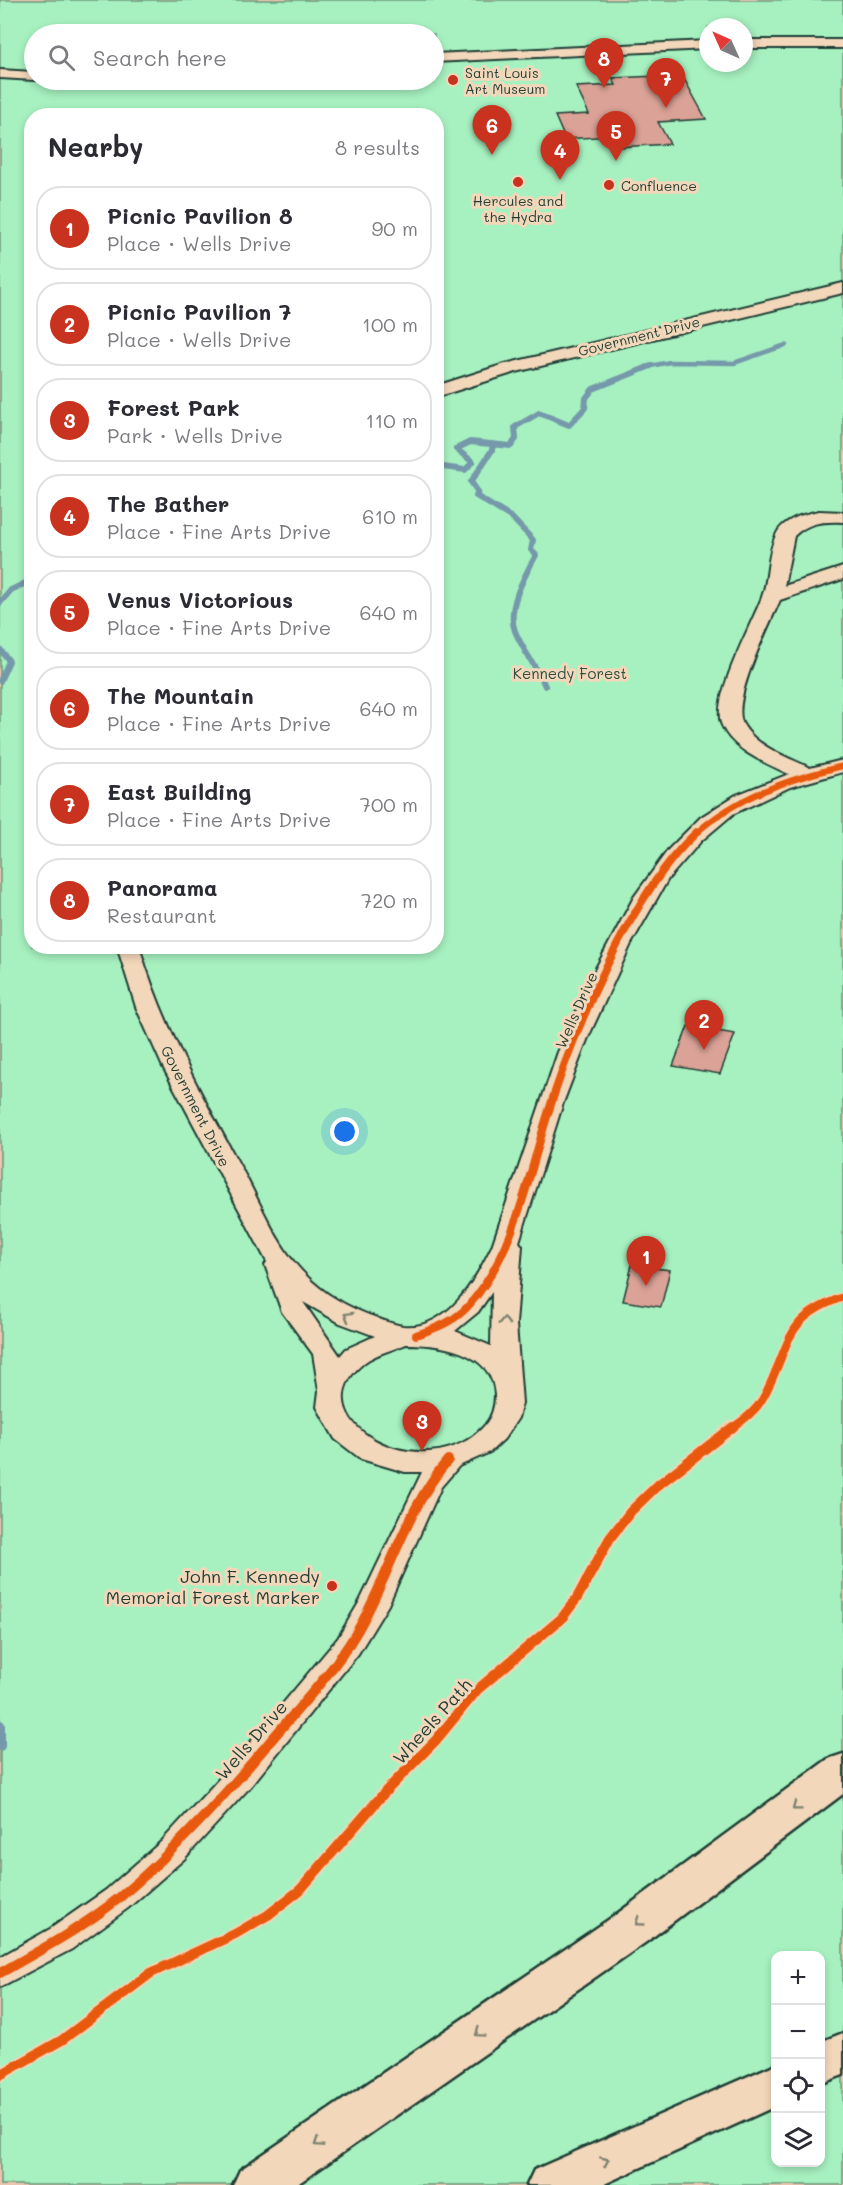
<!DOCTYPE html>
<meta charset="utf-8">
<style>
:root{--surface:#fff;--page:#f2f2f3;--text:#2b2b33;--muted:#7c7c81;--line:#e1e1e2;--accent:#c8321e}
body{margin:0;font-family:Mali,sans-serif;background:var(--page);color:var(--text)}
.controls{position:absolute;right:18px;bottom:18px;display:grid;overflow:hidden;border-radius:12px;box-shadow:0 3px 9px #0003}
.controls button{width:54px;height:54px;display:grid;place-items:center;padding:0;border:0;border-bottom:2px solid var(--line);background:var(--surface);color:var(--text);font:30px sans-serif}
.compass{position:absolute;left:699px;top:18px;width:54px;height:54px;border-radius:50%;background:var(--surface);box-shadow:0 3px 9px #0003;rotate:315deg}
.you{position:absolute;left:345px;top:1132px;width:21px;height:21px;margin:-15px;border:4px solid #fff;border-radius:50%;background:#1a73e8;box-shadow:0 0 0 9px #1a73e833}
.badge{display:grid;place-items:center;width:39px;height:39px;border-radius:50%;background:var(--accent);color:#fff;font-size:20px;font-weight:700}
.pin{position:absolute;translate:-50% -50px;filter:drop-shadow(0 2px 3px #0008)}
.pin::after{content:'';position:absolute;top:32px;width:21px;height:18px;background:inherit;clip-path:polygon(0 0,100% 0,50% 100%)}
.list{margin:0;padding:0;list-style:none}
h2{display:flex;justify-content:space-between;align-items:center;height:78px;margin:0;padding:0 24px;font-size:26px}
h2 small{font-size:20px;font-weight:400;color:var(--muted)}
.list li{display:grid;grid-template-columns:39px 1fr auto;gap:18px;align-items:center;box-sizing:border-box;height:84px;margin:0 12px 12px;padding:0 12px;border:2px solid var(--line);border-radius:24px}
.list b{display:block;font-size:22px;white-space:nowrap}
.list p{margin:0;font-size:20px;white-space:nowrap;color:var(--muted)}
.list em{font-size:20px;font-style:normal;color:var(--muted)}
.icon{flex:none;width:33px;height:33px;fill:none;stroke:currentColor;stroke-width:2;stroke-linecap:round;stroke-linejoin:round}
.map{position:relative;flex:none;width:843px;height:2185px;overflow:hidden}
.search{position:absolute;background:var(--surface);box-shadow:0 3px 9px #0003;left:24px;top:24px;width:420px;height:66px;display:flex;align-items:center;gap:15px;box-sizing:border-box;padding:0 21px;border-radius:33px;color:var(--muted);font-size:22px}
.panel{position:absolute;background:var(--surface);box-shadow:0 3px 9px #0003;left:24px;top:108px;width:420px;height:846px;border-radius:24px}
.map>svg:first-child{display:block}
</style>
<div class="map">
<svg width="843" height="2185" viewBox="0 0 843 2185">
<rect width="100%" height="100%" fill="#ecc7b0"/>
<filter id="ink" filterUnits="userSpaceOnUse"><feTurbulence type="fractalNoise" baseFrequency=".0167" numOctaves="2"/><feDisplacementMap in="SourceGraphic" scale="12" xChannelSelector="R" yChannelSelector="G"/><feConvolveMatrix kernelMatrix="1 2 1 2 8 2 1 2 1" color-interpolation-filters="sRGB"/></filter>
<g filter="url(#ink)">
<path fill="#a7f1c0" stroke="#63977a" stroke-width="1.5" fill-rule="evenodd" d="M 0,0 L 843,0 L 843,2185 L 0,2185 ZM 708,27 L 744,27 L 744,63 L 708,63 ZM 34,34 L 434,34 L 434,80 L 34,80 ZM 32,116 L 436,116 L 436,946 L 32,946 ZM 776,1956 L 820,1956 L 820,2162 L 776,2162 Z"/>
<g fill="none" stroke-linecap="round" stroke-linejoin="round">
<path stroke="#7599aa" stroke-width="4.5" d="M 646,367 L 670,362 L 734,363 L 786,345"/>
<path stroke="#7599aa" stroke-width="6" d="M 493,444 L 492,450 L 471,482 L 478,492 L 476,496 L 512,518 L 533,540 L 531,550 L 536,555 C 525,575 506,608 515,631 C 523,651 537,667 545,686
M 436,466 L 465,470 L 473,462 L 456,449 L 470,442 L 511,446 L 516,439 L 515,427 L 539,413 L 569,425 L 585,408 L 586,398 L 593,389 L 651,366
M 0,603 L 11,590 L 32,580
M 0,649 L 9,661 L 0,681"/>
<path stroke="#7599aa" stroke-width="10" d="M 0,1725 L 0,1746"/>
</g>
<path fill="#dba297" stroke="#1f3d34" stroke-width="1.5" d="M 682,75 L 706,119 L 658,122 L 670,144 L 617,147 L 612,136 L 565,139 L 555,116 L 589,114 L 576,87 L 616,85 L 612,78 Z
M 688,1026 L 735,1034 L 720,1074 L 673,1066 Z
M 632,1265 L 670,1270 L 661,1307 L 623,1301 Z"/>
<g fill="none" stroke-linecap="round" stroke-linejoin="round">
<defs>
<path id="street" d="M 744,40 L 843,40 L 843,48 L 744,48 Z
M 708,41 L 708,49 L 434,62 L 434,54 Z
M 0,70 L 34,72 L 34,80 L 37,80 L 34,80 L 0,78 Z
M 843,283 L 843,293 L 516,372 L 436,397 L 436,386 L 505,364 Z
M 819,511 L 843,512 L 843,522 C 824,521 808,522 794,536 L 784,586 L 843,567 L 843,579 L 780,600 C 770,624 728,704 744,726 C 758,748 788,757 810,768 L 843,760 L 843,772 L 790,787 L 733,814 L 701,841 L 668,879 L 631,944 L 587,1040 L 563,1103 L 519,1242 L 522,1246 L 516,1324 L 522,1403 L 518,1418 L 504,1439 L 490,1452 L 459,1466 L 441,1487 L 388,1605 L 358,1654 L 250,1787 L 184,1859 L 128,1908 L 72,1949 L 0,1987 L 0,1957 L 50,1929 L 106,1890 L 162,1841 L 228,1769 L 338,1638 L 360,1601 L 422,1472 L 405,1472 L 361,1459 L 335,1439 L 317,1407 L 319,1391 L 313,1354 L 282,1312 L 265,1265 L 267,1262 L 162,1065 L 136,1007 L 117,946 L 139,946 C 164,1029 205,1102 246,1177 C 262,1207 275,1240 298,1267 C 316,1288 339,1303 364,1313 C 377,1318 390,1324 403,1326 C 448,1331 476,1279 492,1246 L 558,1052 L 596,968 L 634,897 L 668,850 L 701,817 L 736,795 L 789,774 C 766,763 731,750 721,723 C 712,696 752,624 762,597 C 769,578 767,554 776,535 C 783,519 804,514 819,511 ZM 492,1292 L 491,1346 L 455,1331 L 478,1312 ZM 303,1302 L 340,1323 L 375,1336 L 346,1349 L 340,1356 ZM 406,1344 C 440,1344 493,1351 495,1395 C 495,1406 492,1417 485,1425 C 426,1493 292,1419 365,1362 C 375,1354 393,1350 406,1344 Z"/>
<path id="highway" d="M 843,1754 L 843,1794 L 646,1942 L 296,2185 L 233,2185 L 240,2170 L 614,1916 L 828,1759 Z
M 843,2033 L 843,2075 L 820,2084 L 820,2042 Z
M 776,2064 L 776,2106 L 602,2185 L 527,2185 L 534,2170 Z"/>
</defs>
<use href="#street" stroke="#1f3d34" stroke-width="4"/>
<use href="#highway" stroke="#1f3d34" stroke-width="5"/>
<use href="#street" fill="#f3d7ba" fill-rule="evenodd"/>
<use href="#highway" fill="#f3d7ba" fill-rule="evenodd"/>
<defs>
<path id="cycleway-far2" d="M 695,834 C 737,796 789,779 843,766"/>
<path id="cycleway-far1" d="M 416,1335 C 437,1328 456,1321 470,1304 C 514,1253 527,1182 546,1120 C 572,1034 631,892 697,832
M 732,1428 C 739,1423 747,1418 753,1411 C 761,1404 766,1393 770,1384 C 792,1336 788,1317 843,1297"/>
<path id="cycleway" d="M 0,1973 C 41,1950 82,1928 119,1898 C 176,1850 225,1795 273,1738 C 301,1705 332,1673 355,1635 C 389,1579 405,1510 448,1460
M 0,2075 L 62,2040 L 151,1973 L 235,1934 L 268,1915 L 300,1890 L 385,1792 L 436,1740 L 477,1690 L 562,1618 L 577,1598 L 610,1538 L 631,1511 L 658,1485 L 733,1427"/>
</defs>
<use href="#cycleway-far2" stroke="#f3d7ba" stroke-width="9"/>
<use href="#cycleway-far1" stroke="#f3d7ba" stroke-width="11"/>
<use href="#cycleway" stroke="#f3d7ba" stroke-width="14"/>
<use href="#cycleway-far2" stroke="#e8590c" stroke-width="6"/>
<use href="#cycleway-far1" stroke="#e8590c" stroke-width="8"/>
<use href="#cycleway" stroke="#e8590c" stroke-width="10"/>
</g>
<defs><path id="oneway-chevron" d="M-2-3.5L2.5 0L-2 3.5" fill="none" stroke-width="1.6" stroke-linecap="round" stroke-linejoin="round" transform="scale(1.5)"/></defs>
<g stroke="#7e8270">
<use href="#oneway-chevron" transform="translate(348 1316) rotate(-151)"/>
<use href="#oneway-chevron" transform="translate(504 1321) rotate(-88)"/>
<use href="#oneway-chevron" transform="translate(796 1807) rotate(143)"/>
<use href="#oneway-chevron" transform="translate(639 1922) rotate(144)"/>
<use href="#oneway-chevron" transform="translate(479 2033) rotate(145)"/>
<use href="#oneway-chevron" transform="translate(318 2143) rotate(146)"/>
<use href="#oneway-chevron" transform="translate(605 2161) rotate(-24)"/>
</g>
</g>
<g fill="#c8321e" stroke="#f3d7ba" stroke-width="2">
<circle cx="453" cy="80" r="6"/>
<circle cx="518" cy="182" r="6"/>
<circle cx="609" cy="185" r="6"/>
<circle cx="332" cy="1586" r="6"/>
</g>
<g text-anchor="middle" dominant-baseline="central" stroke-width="6" stroke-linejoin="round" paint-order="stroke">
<g font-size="14" fill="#1f3d34" stroke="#f3d7ba" text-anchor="start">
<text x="465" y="72">Saint Louis<tspan x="465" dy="16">Art Museum</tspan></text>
<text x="621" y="185">Confluence</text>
<text x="518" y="200" text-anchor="middle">Hercules and<tspan x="518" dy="16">the Hydra</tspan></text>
</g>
<g font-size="14" fill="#1f3d34" stroke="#f3d7ba">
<text transform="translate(639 336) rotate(-14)">Government Drive</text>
</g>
<g font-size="15" fill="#2d4f42" stroke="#f3d7ba">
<text x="570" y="673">Kennedy Forest</text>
</g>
<g font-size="15" fill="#1f3d34" stroke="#f3d7ba">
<text transform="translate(576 1010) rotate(-66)">Wells Drive</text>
<text transform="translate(196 1106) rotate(63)">Government Drive</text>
</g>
<g font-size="18" fill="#1f3d34" stroke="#f3d7ba" text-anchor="end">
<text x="320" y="1576">John F. Kennedy<tspan x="320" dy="21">Memorial Forest Marker</tspan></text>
</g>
<g font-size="18" fill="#1f3d34" stroke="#f3d7ba">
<text transform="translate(432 1721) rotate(-48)">Wheels Path</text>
<text transform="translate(251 1740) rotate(-49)">Wells Drive</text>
</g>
</g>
</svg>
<div class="controls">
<button>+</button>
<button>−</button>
<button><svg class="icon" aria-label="locate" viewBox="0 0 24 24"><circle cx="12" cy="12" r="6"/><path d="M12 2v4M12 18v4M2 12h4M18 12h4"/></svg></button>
<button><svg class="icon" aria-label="layers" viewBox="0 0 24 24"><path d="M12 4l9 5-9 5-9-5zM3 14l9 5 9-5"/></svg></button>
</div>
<svg class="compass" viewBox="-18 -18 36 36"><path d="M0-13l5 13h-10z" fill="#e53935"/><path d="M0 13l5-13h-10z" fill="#7c7c81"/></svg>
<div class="you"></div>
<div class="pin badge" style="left:646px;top:1286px">1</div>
<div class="pin badge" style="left:704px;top:1050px">2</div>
<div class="pin badge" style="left:422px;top:1451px">3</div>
<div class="pin badge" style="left:560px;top:180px">4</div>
<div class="pin badge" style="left:616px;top:161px">5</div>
<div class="pin badge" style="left:492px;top:155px">6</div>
<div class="pin badge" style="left:666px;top:108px">7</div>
<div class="pin badge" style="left:604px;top:88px">8</div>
<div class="search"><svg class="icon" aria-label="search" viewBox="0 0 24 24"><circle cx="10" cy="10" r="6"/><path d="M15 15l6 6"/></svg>Search here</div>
<section class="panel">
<h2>Nearby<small>8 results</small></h2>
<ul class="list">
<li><span class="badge">1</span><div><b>Picnic Pavilion 8</b><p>Place · Wells Drive</p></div><em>90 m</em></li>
<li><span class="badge">2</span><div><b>Picnic Pavilion 7</b><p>Place · Wells Drive</p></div><em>100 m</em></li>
<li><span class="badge">3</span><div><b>Forest Park</b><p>Park · Wells Drive</p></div><em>110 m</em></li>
<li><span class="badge">4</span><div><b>The Bather</b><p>Place · Fine Arts Drive</p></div><em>610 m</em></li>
<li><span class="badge">5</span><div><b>Venus Victorious</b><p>Place · Fine Arts Drive</p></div><em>640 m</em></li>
<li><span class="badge">6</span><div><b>The Mountain</b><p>Place · Fine Arts Drive</p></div><em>640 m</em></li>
<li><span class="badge">7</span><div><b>East Building</b><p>Place · Fine Arts Drive</p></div><em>700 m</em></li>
<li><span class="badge">8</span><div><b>Panorama</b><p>Restaurant</p></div><em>720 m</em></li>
</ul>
</section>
</div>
